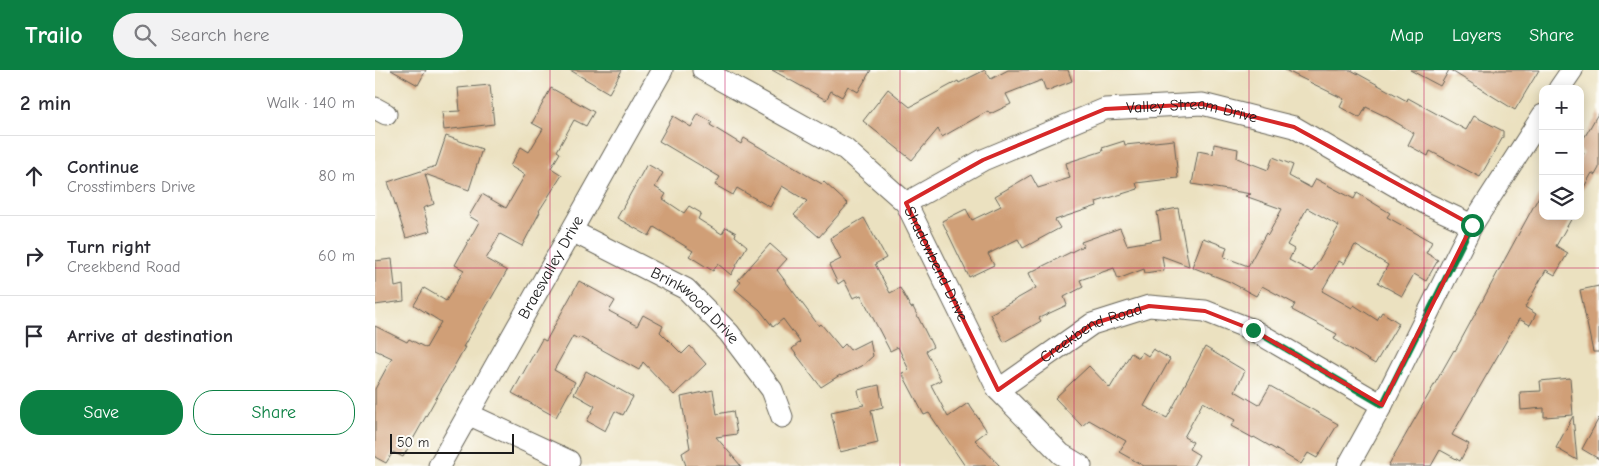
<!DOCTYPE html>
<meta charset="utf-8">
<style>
:root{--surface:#fff;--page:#f2f2f3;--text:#2b2b33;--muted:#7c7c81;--line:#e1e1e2;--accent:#0b8043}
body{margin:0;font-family:"Comic Neue",sans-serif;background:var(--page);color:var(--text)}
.controls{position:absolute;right:15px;top:15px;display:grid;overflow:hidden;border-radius:10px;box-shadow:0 2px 12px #0003}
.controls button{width:45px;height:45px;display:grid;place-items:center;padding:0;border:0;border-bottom:1px solid var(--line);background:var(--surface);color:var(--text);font:25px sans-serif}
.scale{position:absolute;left:15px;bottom:12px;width:124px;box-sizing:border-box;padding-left:5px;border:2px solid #1c1c1c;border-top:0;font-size:14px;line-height:18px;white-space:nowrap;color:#1c1c1c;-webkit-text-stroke:4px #fdfcf7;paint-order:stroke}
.stop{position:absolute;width:15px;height:15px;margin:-11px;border:4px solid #0b8043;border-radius:50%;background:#fff}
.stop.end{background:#0b8043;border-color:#fff;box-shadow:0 1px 5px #0008}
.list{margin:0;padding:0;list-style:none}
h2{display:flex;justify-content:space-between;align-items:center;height:65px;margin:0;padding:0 20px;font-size:21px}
h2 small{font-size:16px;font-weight:400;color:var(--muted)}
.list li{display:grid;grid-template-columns:32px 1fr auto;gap:15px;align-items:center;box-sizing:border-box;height:80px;padding:0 20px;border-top:1px solid var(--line)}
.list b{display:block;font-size:19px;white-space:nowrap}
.list p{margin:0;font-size:16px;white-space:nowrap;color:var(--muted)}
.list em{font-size:16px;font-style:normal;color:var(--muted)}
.actions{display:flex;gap:10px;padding:15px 20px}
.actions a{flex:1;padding:11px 0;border:1px solid var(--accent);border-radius:20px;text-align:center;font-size:18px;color:var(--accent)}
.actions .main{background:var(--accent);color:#fff}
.icon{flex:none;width:28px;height:28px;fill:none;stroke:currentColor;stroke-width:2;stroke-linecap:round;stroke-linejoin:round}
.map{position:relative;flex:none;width:1224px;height:396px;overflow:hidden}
header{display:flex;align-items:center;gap:30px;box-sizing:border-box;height:70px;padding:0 25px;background:var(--accent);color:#fff}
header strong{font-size:24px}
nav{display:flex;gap:28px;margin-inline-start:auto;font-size:18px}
.search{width:350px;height:45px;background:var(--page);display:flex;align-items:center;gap:12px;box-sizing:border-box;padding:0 18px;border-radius:28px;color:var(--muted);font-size:19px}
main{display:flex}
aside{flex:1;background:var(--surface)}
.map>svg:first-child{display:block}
</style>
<header>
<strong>Trailo</strong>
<div class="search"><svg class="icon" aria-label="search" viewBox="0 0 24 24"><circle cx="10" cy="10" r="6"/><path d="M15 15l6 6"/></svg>Search here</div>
<nav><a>Map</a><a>Layers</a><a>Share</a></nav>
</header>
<main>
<aside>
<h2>2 min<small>Walk · 140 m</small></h2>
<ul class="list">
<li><svg class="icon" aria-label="ahead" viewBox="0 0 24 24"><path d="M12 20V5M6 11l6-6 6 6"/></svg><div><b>Continue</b><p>Crosstimbers Drive</p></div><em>80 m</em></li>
<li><svg class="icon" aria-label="right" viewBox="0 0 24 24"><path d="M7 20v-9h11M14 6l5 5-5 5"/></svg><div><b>Turn right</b><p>Creekbend Road</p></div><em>60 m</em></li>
<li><svg class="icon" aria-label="arrive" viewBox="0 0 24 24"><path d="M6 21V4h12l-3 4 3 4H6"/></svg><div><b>Arrive at destination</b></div></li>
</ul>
<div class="actions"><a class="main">Save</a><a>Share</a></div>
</aside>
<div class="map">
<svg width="1224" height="396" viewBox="0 0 1224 396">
<rect width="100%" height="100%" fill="#fdfcf7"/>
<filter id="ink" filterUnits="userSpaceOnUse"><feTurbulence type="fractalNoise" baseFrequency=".02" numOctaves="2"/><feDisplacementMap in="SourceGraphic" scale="10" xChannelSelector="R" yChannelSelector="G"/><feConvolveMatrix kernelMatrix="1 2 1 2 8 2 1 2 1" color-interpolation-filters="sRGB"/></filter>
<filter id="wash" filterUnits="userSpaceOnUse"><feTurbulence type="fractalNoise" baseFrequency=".0096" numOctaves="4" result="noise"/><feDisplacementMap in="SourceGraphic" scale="20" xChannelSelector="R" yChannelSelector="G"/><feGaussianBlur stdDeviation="1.12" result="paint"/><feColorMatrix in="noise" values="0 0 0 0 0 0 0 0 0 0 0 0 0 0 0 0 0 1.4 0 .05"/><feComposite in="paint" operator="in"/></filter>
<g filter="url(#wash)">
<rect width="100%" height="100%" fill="#ebe1c0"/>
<g id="blocks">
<path fill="#d09f77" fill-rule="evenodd" d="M 16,0 L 51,0 L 43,15 Z
M 195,0 L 247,0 L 234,23 Z
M 397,0 L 496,0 L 483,22 L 473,16 L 467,27 L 456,21 L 451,30 Z
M 610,0 L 616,9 L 633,0 L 693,0 L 697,11 L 671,21 L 667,10 L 631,24 L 636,34 L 615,44 L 613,41 L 567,67 L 563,59 L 537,90 L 488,51 L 513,19 L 535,37 L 583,11 L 584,13 Z
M 910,0 L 976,0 L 1032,31 L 1033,28 L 1091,60 L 1099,46 L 1128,61 L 1128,67 L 1105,107 L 1055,81 L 1053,86 L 1033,75 L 1039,63 L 1012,47 L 991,37 L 985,48 L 965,37 L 969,29 Z
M 1035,0 L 1074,0 L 1065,16 Z
M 1075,0 L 1164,0 L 1140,40 Z
M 115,15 L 119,54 L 69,60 L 67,42 L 85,41 L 83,18 Z
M 176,18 L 219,42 L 211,56 L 199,50 L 182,81 L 185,83 L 176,98 L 187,105 L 164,141 L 165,142 L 147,176 L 125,164 L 111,189 L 132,201 L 88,277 L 90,277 L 28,387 L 18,382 L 11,393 L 0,387 L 0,319 L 17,288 L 0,280 L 0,256 L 32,272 L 34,269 L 51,278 L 66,252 L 39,235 L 49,218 L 71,231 L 89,200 L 80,195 L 104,152 L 94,146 L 107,124 L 131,138 L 150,105 L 135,96 L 146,77 L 154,82 L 168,59 L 157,53 Z
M 1224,42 L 1224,98 L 1220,105 L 1217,103 L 1205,124 L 1205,89 L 1209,83 L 1205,81 L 1205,75 Z
M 323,44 L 337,52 L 335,55 L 366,74 L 369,68 L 447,114 L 449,112 L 473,134 L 444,167 L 419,145 L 432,131 L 407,116 L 395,137 L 362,118 L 358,125 L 340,115 L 345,107 L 284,71 L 298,46 L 316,57 Z
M 71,66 L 107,79 L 94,120 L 50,104 L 59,134 L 48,138 L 55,161 L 31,168 L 13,112 L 61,96 Z
M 799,70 L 803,108 L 761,113 L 763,119 L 721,132 L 722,136 L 680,150 L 685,158 L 648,178 L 643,169 L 613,184 L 619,195 L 594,207 L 567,151 L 591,139 L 597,150 L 626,136 L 620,126 L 656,105 L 663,118 L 695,108 L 691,93 L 728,81 L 727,78 L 749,71 L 750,75 Z
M 839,74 L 863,79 L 862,88 L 893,100 L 898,87 L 918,95 L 914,106 L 936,118 L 941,109 L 979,129 L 982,123 L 1015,143 L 1012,147 L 1057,172 L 1051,183 L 1063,190 L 1051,211 L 1039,204 L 1027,226 L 1003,213 L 1013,195 L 980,175 L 969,194 L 964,191 L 947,221 L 977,238 L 979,235 L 1002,250 L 1007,242 L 1024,253 L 1000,294 L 959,269 L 962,264 L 917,240 L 920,234 L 887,216 L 881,226 L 855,212 L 817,197 L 828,168 L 852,177 L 849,187 L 873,196 L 891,163 L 893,165 L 907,139 L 870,126 L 876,124 L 817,114 L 823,81 L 838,84 ZM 932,138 L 964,156 L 937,202 L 914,190 L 919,179 L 912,175 Z
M 272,94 L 288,103 L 280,117 L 291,124 L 288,129 L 309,143 L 314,136 L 326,143 L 323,149 L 347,164 L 351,157 L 361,163 L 360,166 L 372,176 L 356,205 L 343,194 L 338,201 L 314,186 L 318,181 L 279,157 L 274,166 L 242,148 Z
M 1168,119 L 1168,146 L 1198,146 L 1181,176 L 1193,183 L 1180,205 L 1171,200 L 1150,237 L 1161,244 L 1155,255 L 1144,249 L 1077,365 L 1094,374 L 1085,391 L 1065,380 L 1056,396 L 1013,396 L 1079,280 L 1080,281 Z
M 803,138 L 814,196 L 787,186 L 789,200 L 770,203 L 769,199 L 743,209 L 739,198 L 705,210 L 708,217 L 689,227 L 692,235 L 664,248 L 666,251 L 629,272 L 615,244 L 661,218 L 654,203 L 708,176 L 706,172 L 745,158 L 752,175 L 786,169 L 782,142 Z
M 489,148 L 511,188 L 500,194 L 515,223 L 525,218 L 536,238 L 538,237 L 558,277 L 551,281 L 566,310 L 556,315 L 573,347 L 593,333 L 612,361 L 600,370 L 625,396 L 590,396 L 554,343 L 549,345 L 527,303 L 534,300 L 523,277 L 515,281 L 486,225 L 478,228 L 469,210 L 463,214 L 454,195 L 466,189 L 455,168 Z
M 395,174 L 412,189 L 402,200 L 444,256 L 446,254 L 466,278 L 470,274 L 475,280 L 495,270 L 498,286 L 487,296 L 466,306 L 465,305 L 446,317 L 417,279 L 425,272 L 408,249 L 398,257 L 385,240 L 360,219 L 366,212 L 363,210 Z
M 17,189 L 20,217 L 28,215 L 29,231 L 0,235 L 0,191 Z
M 204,211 L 240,231 L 234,241 L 262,256 L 268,245 L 288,256 L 285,262 L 307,284 L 315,276 L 331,294 L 299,325 L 268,292 L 264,300 L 204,267 L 203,269 L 198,266 L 179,300 L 200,312 L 181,347 L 137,323 L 167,269 L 171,271 Z
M 1224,216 L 1224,282 L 1218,282 L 1205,220 Z
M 830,277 L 870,301 L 860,321 L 884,335 L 895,316 L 963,354 L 942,388 L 933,383 L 926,394 L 879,367 L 878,368 L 856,356 L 860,350 L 828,332 L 809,367 L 818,372 L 814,379 L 824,385 L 818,396 L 769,396 L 744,382 L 751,371 L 714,350 L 707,356 L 680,328 L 714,296 L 735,318 L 756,283 L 764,288 L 767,282 L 773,286 L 778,279 L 795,289 L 769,336 L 792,348 Z
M 211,301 L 258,327 L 248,345 L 240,341 L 230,361 L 212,351 L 220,336 L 199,324 Z
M 1195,308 L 1198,345 L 1169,347 L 1169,338 L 1146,340 L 1145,322 L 1166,321 L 1165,311 Z
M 504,315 L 508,337 L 496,340 L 503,373 L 465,382 L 456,342 L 489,335 L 485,329 L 483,320 Z
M 338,320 L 342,344 L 358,341 L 362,364 L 341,367 L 366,396 L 311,396 L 307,383 L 315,378 L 306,327 Z
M 1198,346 L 1202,390 L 1181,378 Z
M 1224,348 L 1224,389 L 1207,379 Z"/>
</g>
</g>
<g filter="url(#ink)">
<use href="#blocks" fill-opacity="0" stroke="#646155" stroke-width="1"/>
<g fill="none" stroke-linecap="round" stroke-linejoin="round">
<defs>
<g id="minor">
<path id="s1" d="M 328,0 L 470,79 L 531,133 L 623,320 L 686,384 L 706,396"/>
<path d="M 1184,19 L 1197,0"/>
<path d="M 0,38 L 11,44"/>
<path id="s2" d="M 531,133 L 608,90 L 730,39 L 827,34 L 919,57 L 1050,133 L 1097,155"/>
<path id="s3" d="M 197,161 L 311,219 L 354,263 L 397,320 L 407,347"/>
<path id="s4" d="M 623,320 L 717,254 L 774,236 L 830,241 L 878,260 L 1007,335"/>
<path d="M 93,344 L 194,391"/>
<path id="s5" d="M 64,396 L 287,0"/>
<path d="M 973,396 L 1007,335 L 1097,155 L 1168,45"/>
</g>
</defs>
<use href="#minor" stroke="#646155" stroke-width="23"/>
<use href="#minor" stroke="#fff" stroke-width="21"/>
</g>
</g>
<g fill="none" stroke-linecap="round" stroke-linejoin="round" filter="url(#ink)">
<path stroke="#0b8043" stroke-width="6" d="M 878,260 L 1007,335 L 1097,155"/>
</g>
<path fill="none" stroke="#d62828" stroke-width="4" stroke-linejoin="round" d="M 827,34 L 919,57 L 1097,155 L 1007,335 L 878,260 L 830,241 L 774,236 L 717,254 L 623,320 L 531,133 L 608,90 L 730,39 Z"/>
<path fill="none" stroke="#c2185b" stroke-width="1" stroke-opacity="0.55" d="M 175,0 L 175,396M 350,0 L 350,396M 525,0 L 525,396M 699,0 L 699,396M 874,0 L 874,396M 1049,0 L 1049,396M 0,198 L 1224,198"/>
<g text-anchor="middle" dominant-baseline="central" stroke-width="4.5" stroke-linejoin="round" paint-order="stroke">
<g font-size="16" fill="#1c1c1c" stroke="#fdfcf7">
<text stroke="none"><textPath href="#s2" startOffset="308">Valley Stream Drive</textPath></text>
<text stroke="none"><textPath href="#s1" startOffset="312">Shadowbend Drive</textPath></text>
<text stroke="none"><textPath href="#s5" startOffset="228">Braesvalley Drive</textPath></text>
<text stroke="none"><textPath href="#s3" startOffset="145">Brinkwood Drive</textPath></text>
<text stroke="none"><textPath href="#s4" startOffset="110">Creekbend Road</textPath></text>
</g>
</g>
</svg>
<div class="controls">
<button>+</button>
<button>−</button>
<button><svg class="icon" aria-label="layers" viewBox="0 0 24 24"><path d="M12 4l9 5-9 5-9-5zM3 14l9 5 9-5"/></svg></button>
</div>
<div class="scale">50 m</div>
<div class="stop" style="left:1097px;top:155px"></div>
<div class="stop end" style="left:878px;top:260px"></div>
</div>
</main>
